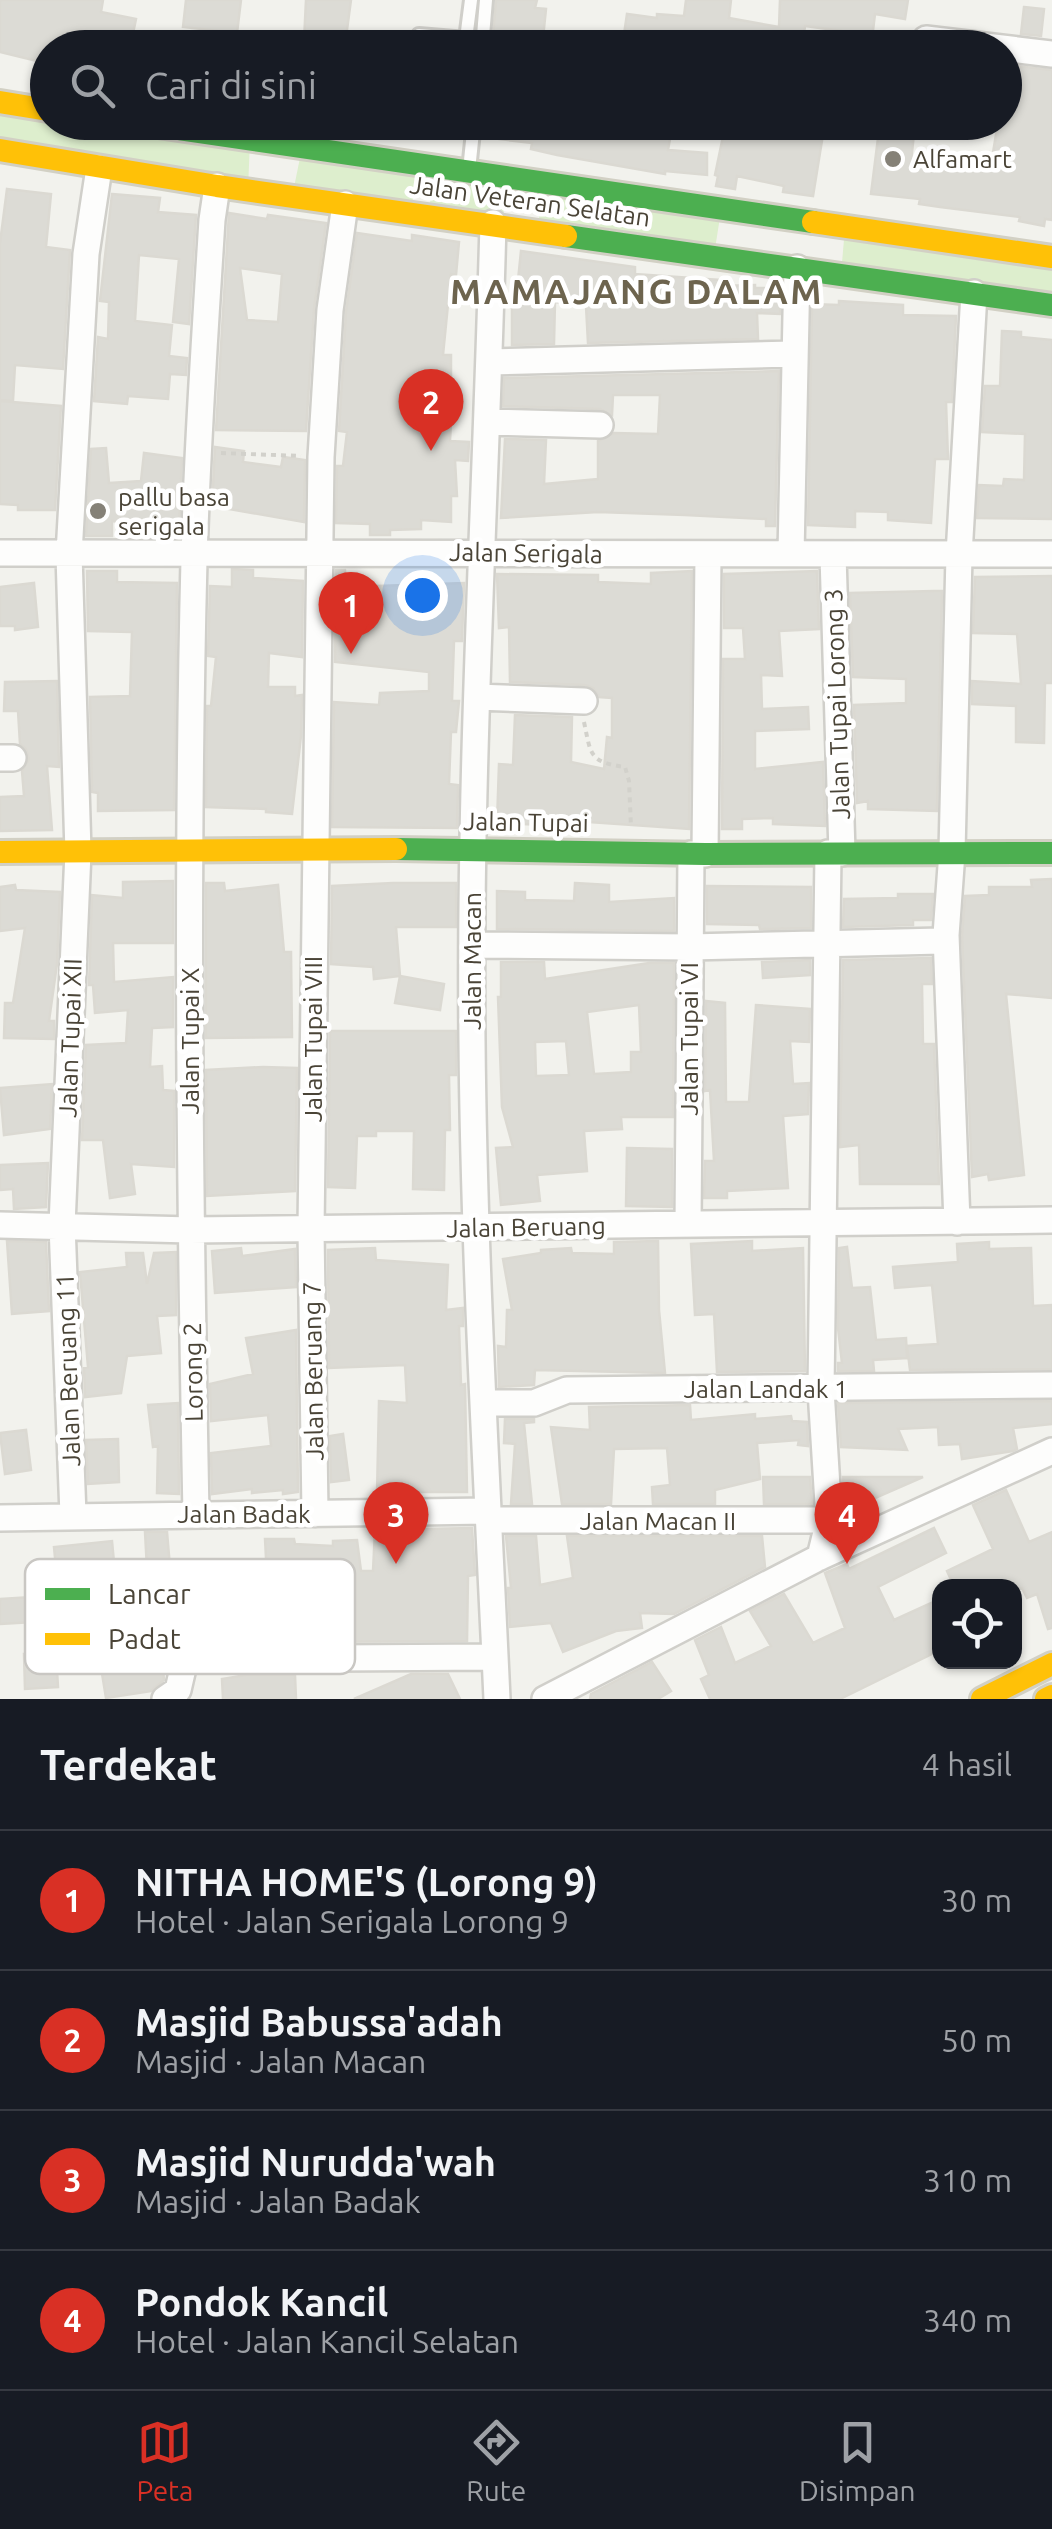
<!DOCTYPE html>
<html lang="id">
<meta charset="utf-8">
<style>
:root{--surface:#171b24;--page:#20242c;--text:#f1f3f6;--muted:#9ea1a6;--line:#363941;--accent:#d93025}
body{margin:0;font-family:Ubuntu,sans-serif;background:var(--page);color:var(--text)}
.controls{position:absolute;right:30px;bottom:30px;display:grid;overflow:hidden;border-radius:20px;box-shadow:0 2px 8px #0004}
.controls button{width:90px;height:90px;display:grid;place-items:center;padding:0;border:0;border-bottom:2px solid var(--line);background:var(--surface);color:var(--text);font:50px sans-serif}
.you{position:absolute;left:422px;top:595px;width:35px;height:35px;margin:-25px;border:8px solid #fff;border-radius:50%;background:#1a73e8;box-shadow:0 0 0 15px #1a73e833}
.badge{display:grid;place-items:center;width:65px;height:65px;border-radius:50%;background:var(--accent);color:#fff;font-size:32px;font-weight:700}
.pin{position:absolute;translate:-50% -82px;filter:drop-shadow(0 2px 5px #0008)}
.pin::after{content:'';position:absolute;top:52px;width:35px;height:30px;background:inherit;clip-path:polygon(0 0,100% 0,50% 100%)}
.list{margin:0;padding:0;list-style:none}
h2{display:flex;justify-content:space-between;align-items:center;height:130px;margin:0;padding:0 40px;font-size:42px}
h2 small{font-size:32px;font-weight:400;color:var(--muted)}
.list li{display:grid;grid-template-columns:65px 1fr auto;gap:30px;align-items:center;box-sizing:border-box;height:140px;padding:0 40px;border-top:2px solid var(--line)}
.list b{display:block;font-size:38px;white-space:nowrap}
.list p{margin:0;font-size:32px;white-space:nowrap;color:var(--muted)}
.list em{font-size:32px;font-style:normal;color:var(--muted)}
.icon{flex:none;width:55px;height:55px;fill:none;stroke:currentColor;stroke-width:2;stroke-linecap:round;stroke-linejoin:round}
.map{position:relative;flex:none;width:1052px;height:1699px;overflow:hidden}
.search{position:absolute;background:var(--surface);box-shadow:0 2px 8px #0004;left:30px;right:30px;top:30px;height:110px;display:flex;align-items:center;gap:25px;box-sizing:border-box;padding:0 35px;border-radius:55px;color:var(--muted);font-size:38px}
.sheet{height:690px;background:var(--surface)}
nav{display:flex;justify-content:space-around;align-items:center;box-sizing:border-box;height:140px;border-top:2px solid var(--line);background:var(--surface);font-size:28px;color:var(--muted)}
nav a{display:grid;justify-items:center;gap:5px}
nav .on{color:var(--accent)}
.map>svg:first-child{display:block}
</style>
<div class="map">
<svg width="1052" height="1699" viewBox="0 0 1052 1699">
<rect width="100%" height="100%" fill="#f2f2ed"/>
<path fill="#ddeecd" d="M 0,102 L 48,122 L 131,123 L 250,140 L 248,190 L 0,150 Z
M 302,148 L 417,165 L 411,213 L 292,197 Z
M 433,167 L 508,179 L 502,224 L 429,215 Z
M 545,184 L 721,211 L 714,255 L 537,229 Z
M 845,228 L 1052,257 L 1052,304 L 841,274 Z"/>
<path fill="#dcdbd5" stroke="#dbd9d2" stroke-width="2.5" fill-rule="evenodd" d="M 0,0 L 103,0 L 101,12 L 136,19 L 130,48 L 45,48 L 41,62 L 0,52 Z
M 186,0 L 241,0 L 237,33 L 183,27 Z
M 306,0 L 351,0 L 345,45 L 304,41 Z
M 496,0 L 537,0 L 535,8 L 546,9 L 542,48 L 492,48 Z
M 686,0 L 731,0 L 729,18 L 779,27 L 780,0 L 908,0 L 905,19 L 875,14 L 872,39 L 867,38 L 866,48 L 844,48 L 846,34 L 842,31 L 805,26 L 802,48 L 742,48 L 743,41 L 707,37 L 707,48 L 622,48 L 627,14 L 657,18 L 657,14 L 684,16 Z
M 1024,7 L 1044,9 L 1041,36 L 1021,34 Z
M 1006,65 L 1052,70 L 1052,220 L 1045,219 L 1044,226 L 1019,221 L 1020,217 L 940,207 L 919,204 L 920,199 L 871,194 L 880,122 L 915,124 L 911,162 L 951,169 L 953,153 L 992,159 L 998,122 L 1004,122 Z
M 484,122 L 673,122 L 668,150 L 707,153 L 707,175 L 665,171 L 665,174 L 557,155 L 531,149 L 532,143 L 482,137 Z
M 726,122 L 744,122 L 801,135 L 801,122 L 825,122 L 813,196 L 783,192 L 784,186 L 737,176 L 735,189 L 716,186 L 718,176 L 715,175 Z
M 7,189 L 51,194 L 46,247 L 70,250 L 63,369 L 15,365 L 13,401 L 0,400 L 0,243 Z
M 112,194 L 160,198 L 158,212 L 196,215 L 189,324 L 173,322 L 179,259 L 139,255 L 135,321 L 172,325 L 169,356 L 187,358 L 186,375 L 170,374 L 168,399 L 128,396 L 127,404 L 94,401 L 98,337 L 108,339 L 109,302 L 100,301 Z
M 229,213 L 267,219 L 268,215 L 326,223 L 314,309 L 306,431 L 216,430 ZM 240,268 L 282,274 L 278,322 L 247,320 Z
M 357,233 L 412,241 L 412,235 L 459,242 L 456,275 L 451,274 L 443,355 L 451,355 L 451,386 L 453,386 L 450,441 L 469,442 L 468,461 L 455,460 L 457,496 L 451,496 L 451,522 L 421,520 L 421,529 L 390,530 L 390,535 L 370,535 L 370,524 L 336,523 L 337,466 L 343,466 L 347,432 L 339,431 L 346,312 Z
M 521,251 L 635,267 L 635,274 L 720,280 L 719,286 L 755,285 L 755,288 L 780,288 L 780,314 L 757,313 L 758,339 L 588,343 L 586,306 L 555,302 L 554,344 L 512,345 L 512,299 L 516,300 Z
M 839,301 L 903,305 L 903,315 L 956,316 L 952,402 L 946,402 L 948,459 L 935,459 L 931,523 L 888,520 L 888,512 L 855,511 L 855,527 L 808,525 L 812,304 L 839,305 Z
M 1002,331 L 1021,332 L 1021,337 L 1052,340 L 1052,519 L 977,518 L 979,485 L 1003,486 L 1004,479 L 1024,480 L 1025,434 L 982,432 L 985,386 L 1000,386 Z
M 779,371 L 775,526 L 766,526 L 766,519 L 685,515 L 598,512 L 501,518 L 505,439 L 546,440 L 544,484 L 598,479 L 598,441 L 614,433 L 658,434 L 660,395 L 613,395 L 612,415 L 600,409 L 503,406 L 504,378 Z
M 0,401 L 61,406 L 55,510 L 18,510 L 18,505 L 0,504 Z
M 215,447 L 244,451 L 243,462 L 281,467 L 283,457 L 305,460 L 304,522 L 212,506 Z
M 106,448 L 109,483 L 141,481 L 144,453 L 182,458 L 179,530 L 112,521 L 112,536 L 86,536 L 91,449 Z
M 232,569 L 253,570 L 253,578 L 303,581 L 302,657 L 269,653 L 268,687 L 295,687 L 295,696 L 302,695 L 301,736 L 292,814 L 266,812 L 266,809 L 206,807 L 207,706 L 211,706 L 216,657 L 208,656 L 210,586 L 232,587 Z
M 336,570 L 345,570 L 346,587 L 464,583 L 462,641 L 454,641 L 452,701 L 459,701 L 456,732 L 451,732 L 449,784 L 458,785 L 457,828 L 332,827 L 334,702 L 379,705 L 380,693 L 429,691 L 429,672 L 335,662 Z
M 87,571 L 117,571 L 117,582 L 177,583 L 174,810 L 98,811 L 98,793 L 92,792 L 90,697 L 130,696 L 132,632 L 88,631 Z
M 692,571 L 689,829 L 545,819 L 545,825 L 497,823 L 499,764 L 513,765 L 515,715 L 572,717 L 571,762 L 604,769 L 607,737 L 612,738 L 612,698 L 599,697 L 593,688 L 585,685 L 510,682 L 509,627 L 499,628 L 497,574 L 598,575 L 598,582 L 651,584 L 651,573 Z
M 817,571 L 819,629 L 779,631 L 782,676 L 761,675 L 762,709 L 808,707 L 809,729 L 755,731 L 755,769 L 823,762 L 825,826 L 773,824 L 773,818 L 742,819 L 742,829 L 722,829 L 723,659 L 745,659 L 743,628 L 724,628 L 724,574 Z
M 1052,576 L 1052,683 L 1045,683 L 1044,743 L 1016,742 L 1016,706 L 972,704 L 972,681 L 1021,684 L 1017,634 L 973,633 L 975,577 Z
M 34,583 L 38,627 L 15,630 L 15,626 L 0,626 L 0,587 Z
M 934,591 L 942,591 L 937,811 L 868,809 L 868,801 L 857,803 L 854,705 L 906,703 L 906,679 L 853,677 L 850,593 Z
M 57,681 L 59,767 L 47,766 L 52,830 L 0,831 L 0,797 L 24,796 L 22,771 L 29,759 L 26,749 L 20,744 L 18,711 L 4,711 L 5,682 Z
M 1052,879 L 1052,998 L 1006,994 L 1024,1175 L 989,1180 L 988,1174 L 972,1177 L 962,935 L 965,896 L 989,895 L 989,887 L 1032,887 L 1031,880 Z
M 173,881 L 173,943 L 113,943 L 114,982 L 173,977 L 173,1027 L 152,1028 L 150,1067 L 162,1066 L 163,1090 L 174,1091 L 174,1167 L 131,1164 L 135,1194 L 110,1198 L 103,1140 L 82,1140 L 86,1045 L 126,1043 L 128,1010 L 95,1013 L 93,985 L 89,985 L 92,895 L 123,898 L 123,882 Z
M 206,883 L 224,883 L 225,891 L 278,885 L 284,952 L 291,952 L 292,1037 L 206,1038 Z
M 393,883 L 456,883 L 456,927 L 396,927 L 400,976 L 374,979 L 373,967 L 331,964 L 332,886 Z
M 575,883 L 609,885 L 609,902 L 674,898 L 674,931 L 497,929 L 497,891 L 525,892 L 525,900 L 574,901 Z
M 15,885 L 16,890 L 60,892 L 57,964 L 49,1021 L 54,1021 L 54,1039 L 4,1038 L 5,1003 L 13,1003 L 25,928 L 0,931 L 0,887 Z
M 707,886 L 811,887 L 811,928 L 760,929 L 759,925 L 707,924 Z
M 898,894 L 933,894 L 931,920 L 913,920 L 913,925 L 843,927 L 844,899 L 898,898 Z
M 931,958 L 932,984 L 922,984 L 923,1044 L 934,1044 L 939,1184 L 860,1184 L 859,1145 L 840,1147 L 843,960 Z
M 810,960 L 810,975 L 763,978 L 762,962 Z
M 501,962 L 544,962 L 545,979 L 649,963 L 674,963 L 673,1117 L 621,1117 L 622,1129 L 584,1131 L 587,1171 L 537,1175 L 540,1201 L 501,1205 L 496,1148 L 513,1147 L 502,1107 L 498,997 L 501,997 ZM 639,1005 L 641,1052 L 631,1052 L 631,1072 L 594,1074 L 587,1012 ZM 566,1041 L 569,1075 L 536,1076 L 535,1042 Z
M 400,976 L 444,984 L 440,1010 L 395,1003 Z
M 706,1001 L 725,1003 L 726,1102 L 749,1102 L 756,1005 L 810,1009 L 809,1042 L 790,1041 L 793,1084 L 809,1083 L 808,1114 L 783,1116 L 788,1188 L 727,1191 L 727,1198 L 704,1198 L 705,1161 L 714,1161 L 710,1090 L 705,1091 Z
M 330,1031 L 456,1031 L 456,1075 L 449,1075 L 450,1130 L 445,1130 L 444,1190 L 413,1189 L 414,1131 L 376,1131 L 376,1136 L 357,1136 L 355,1188 L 328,1187 Z
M 263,1067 L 297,1068 L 295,1191 L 207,1196 L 206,1070 Z
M 52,1084 L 50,1129 L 4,1135 L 0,1088 Z
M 627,1148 L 672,1149 L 672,1207 L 626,1206 Z
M 48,1163 L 46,1207 L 14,1209 L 13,1189 L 0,1190 L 0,1165 Z
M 7,1241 L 46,1242 L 49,1311 L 12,1314 Z
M 658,1241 L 659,1310 L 665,1373 L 535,1370 L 534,1385 L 499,1387 L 498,1346 L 506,1347 L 507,1310 L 512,1310 L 503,1259 L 541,1253 L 541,1250 L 571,1248 L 572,1253 L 614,1254 L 614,1242 Z
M 752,1241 L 752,1251 L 803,1248 L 805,1371 L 717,1372 L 714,1314 L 695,1315 L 691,1244 Z
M 989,1242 L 989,1249 L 1031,1248 L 1033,1306 L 1052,1305 L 1052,1369 L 910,1370 L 907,1346 L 938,1344 L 932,1285 L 895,1288 L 893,1267 L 958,1262 L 957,1244 Z
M 847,1247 L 852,1288 L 870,1287 L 876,1340 L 906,1338 L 907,1358 L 873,1360 L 874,1371 L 838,1371 L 838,1363 L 842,1363 L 838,1328 L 839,1248 Z
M 241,1248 L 242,1256 L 295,1249 L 296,1287 L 215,1293 L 212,1251 Z
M 375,1248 L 376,1260 L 448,1265 L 446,1310 L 463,1308 L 463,1326 L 459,1326 L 461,1385 L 465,1384 L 467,1492 L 416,1492 L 413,1496 L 377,1494 L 379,1401 L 407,1403 L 405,1365 L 329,1368 L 328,1250 Z
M 176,1252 L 176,1315 L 157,1316 L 161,1353 L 127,1356 L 121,1393 L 85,1397 L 84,1368 L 88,1367 L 80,1272 L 127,1267 L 126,1253 L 143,1253 L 147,1284 L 154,1253 Z
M 296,1330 L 298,1492 L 283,1494 L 283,1490 L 252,1493 L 252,1489 L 212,1494 L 211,1453 L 271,1446 L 268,1415 L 211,1421 L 210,1384 L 253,1374 L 246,1338 Z
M 1052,1401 L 1052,1424 L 1013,1428 L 1017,1449 L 1013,1451 L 962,1459 L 960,1444 L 939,1445 L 938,1427 L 898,1429 L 907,1450 L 841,1447 L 838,1403 Z
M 178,1403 L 179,1494 L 157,1493 L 158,1446 L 153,1447 L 148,1405 Z
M 690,1405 L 691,1420 L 755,1414 L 755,1419 L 791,1416 L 792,1421 L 807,1422 L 808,1446 L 798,1445 L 799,1440 L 757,1443 L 760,1479 L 715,1490 L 715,1504 L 653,1504 L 652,1487 L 670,1485 L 667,1448 L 614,1449 L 611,1504 L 562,1504 L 551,1427 L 590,1430 L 589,1407 Z
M 505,1419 L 534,1419 L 534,1422 L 524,1423 L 532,1504 L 511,1504 L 515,1444 L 504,1443 Z
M 26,1430 L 31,1470 L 5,1474 L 0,1433 Z
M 343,1434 L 349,1480 L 331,1482 L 330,1436 Z
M 118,1439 L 119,1482 L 88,1484 L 86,1440 Z
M 763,1477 L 810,1477 L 812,1504 L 764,1504 Z
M 843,1477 L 923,1477 L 868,1501 L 873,1511 L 844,1525 Z
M 1006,1490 L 1029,1542 L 1052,1532 L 1052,1628 L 1048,1629 L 1037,1594 L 1027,1598 L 1022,1588 L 1014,1591 L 1014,1586 L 954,1586 L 947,1571 L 993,1549 L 973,1505 Z
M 472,1528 L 475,1575 L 468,1576 L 467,1641 L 260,1642 L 258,1597 L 268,1596 L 265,1539 L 294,1539 L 295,1544 L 333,1546 L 333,1541 L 357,1540 L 361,1571 L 373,1571 L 375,1530 Z
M 934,1528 L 946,1553 L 878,1587 L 894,1620 L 940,1599 L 940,1650 L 840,1699 L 710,1699 L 701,1679 L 709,1675 L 695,1640 L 721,1627 L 735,1663 L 771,1646 L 750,1611 L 784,1594 L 813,1643 L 845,1628 L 825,1573 L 847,1564 L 849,1569 Z
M 145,1532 L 167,1532 L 170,1567 L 147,1569 Z
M 506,1536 L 536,1536 L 540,1585 L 573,1578 L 567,1536 L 762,1536 L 765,1567 L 674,1614 L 640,1613 L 642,1628 L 616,1631 L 563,1652 L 551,1623 L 510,1627 L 508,1588 L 511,1588 Z
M 112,1541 L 115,1573 L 57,1579 L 54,1547 Z
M 31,1597 L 33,1622 L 0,1624 L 0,1599 Z
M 161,1646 L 164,1680 L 151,1691 L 106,1698 L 99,1655 Z
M 56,1653 L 58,1687 L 25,1689 L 24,1654 Z
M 652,1662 L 671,1691 L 658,1699 L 590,1699 L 591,1694 Z
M 411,1674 L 448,1674 L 460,1699 L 354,1699 Z
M 246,1675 L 295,1675 L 296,1699 L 223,1699 L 222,1679 Z"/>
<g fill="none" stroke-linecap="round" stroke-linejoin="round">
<defs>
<path id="lane" d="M 419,35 L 466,39 L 471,0
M 189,48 C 210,37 226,38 247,48
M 482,48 L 486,0
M 469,170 L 474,122"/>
<path id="street" d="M 926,39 L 1052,54
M 493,223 C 486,495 469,768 472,1041 C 474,1260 487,1480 497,1699
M 489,362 L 793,354
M 487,422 L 600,425
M 0,553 L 1052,554
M 791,554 L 797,268
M 833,555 L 842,853
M 477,697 L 584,701
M 0,758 L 13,758
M 705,854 L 708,555
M 946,935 L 957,1222
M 472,945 L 690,947 L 941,941 L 946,935 L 952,852 L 959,555 L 974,293
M 688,1224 L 691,854
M 0,1225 L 190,1230 L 1052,1220
M 484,1403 L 534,1403 L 567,1390 L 1052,1385
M 315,1514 L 311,1229 L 321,457 L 330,310 L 345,204
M 73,1515 L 62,1225 L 78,852 L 69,554 L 86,254 L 99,168
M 196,1515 C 190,1196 186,878 194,560 C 197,447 205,333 212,220 L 217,186
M 0,1518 L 488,1511
M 488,1520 L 829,1520
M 820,1557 L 829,1520 L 821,1390 L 828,853
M 165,1699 L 178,1690 L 184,1664 L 196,1659 L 495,1657
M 545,1699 L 820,1557 L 1052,1451"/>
<path id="fast" d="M 131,122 L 813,222
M 566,236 L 1052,305
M 396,849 L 705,854 L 1052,853"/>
<path id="slow" d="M 0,102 L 48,110
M 0,150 L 217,186 L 566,236
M 813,222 L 1052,257
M 0,852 L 396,849
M 982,1699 L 1052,1664
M 1046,1699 L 1052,1696"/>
</defs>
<use href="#lane" stroke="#d0cfca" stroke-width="18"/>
<use href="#street" stroke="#d0cfca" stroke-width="30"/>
<use href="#fast" stroke="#d2d0c4" stroke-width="28"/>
<use href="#slow" stroke="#d2d0c4" stroke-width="28"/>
<path stroke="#d2d1cb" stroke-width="4" stroke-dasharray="5 5" stroke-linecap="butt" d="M 221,453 L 301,456
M 584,722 C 591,755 589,762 625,767 L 629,781 L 631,827"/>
<use href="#lane" stroke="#fdfdfc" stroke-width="12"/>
<use href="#street" stroke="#fdfdfc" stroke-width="25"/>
<use href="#fast" stroke="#4caf50" stroke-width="22"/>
<use href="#slow" stroke="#ffc107" stroke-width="22"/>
</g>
<g fill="#858177" stroke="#fff" stroke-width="4">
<circle cx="893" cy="159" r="10"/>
<circle cx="98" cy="511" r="10"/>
</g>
<g text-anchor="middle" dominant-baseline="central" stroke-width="9" stroke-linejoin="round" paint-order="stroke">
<g font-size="25" fill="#4a4437" stroke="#fff" text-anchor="start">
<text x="913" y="159">Alfamart</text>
<text x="118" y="497">pallu basa<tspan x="118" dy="29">serigala</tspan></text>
</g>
<g font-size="25" fill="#4a4437" stroke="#fff">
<text transform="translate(530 201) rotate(8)">Jalan Veteran Selatan</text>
<text transform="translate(526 553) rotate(1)">Jalan Serigala</text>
<text transform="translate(837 704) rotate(-92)">Jalan Tupai Lorong 3</text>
<text transform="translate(526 822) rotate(1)">Jalan Tupai</text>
<text transform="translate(472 961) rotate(-90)">Jalan Macan</text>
<text transform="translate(70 1038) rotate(-88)">Jalan Tupai XII</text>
<text transform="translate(313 1039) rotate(-90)">Jalan Tupai VIII</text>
<text transform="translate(689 1039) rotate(-90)">Jalan Tupai VI</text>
<text transform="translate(190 1041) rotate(-90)">Jalan Tupai X</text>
<text transform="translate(526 1227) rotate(-1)">Jalan Beruang</text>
<text transform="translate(68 1370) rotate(-92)">Jalan Beruang 11</text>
<text transform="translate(313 1371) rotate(-91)">Jalan Beruang 7</text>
<text transform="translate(193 1372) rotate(-91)">Lorong 2</text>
<text x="766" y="1389">Jalan Landak 1</text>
<text x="244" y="1514">Jalan Badak</text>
<text x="658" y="1521">Jalan Macan II</text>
</g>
<g font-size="35" font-weight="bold" letter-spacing="2.5" fill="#6d644e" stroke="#fff">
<text x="637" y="291">MAMAJANG DALAM</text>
</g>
</g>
<rect x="25" y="1559" width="330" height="115" rx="15" fill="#fff" stroke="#c9c7c3" stroke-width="2.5"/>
<rect x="45" y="1588" width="45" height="12" fill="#4caf50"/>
<rect x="45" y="1633" width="45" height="12" fill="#ffc107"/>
<g font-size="28" fill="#4a4437">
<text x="108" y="1604">Lancar</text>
<text x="108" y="1649">Padat</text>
</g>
</svg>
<div class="controls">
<button><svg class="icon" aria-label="locate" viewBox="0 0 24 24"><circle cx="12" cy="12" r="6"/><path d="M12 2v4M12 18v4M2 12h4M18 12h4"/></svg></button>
</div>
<div class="you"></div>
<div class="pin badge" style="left:351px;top:654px">1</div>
<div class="pin badge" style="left:431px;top:451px">2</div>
<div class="pin badge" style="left:396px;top:1564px">3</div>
<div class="pin badge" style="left:847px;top:1564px">4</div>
<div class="search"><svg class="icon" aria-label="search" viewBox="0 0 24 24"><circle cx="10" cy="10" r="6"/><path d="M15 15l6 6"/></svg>Cari di sini</div>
</div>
<section class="sheet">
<h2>Terdekat<small>4 hasil</small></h2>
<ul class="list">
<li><span class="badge">1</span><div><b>NITHA HOME'S (Lorong 9)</b><p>Hotel · Jalan Serigala Lorong 9</p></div><em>30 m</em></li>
<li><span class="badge">2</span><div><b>Masjid Babussa'adah</b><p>Masjid · Jalan Macan</p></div><em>50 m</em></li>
<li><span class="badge">3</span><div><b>Masjid Nurudda'wah</b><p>Masjid · Jalan Badak</p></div><em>310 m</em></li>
<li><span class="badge">4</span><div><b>Pondok Kancil</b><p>Hotel · Jalan Kancil Selatan</p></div><em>340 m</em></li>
</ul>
</section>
<nav>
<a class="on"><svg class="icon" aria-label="map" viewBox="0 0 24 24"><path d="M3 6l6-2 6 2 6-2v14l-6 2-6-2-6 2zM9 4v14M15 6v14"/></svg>Peta</a>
<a><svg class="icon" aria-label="directions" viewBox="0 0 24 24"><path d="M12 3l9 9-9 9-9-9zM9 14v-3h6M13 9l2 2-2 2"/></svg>Rute</a>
<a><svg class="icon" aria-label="saved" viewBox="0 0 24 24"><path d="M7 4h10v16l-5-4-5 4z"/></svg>Disimpan</a>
</nav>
